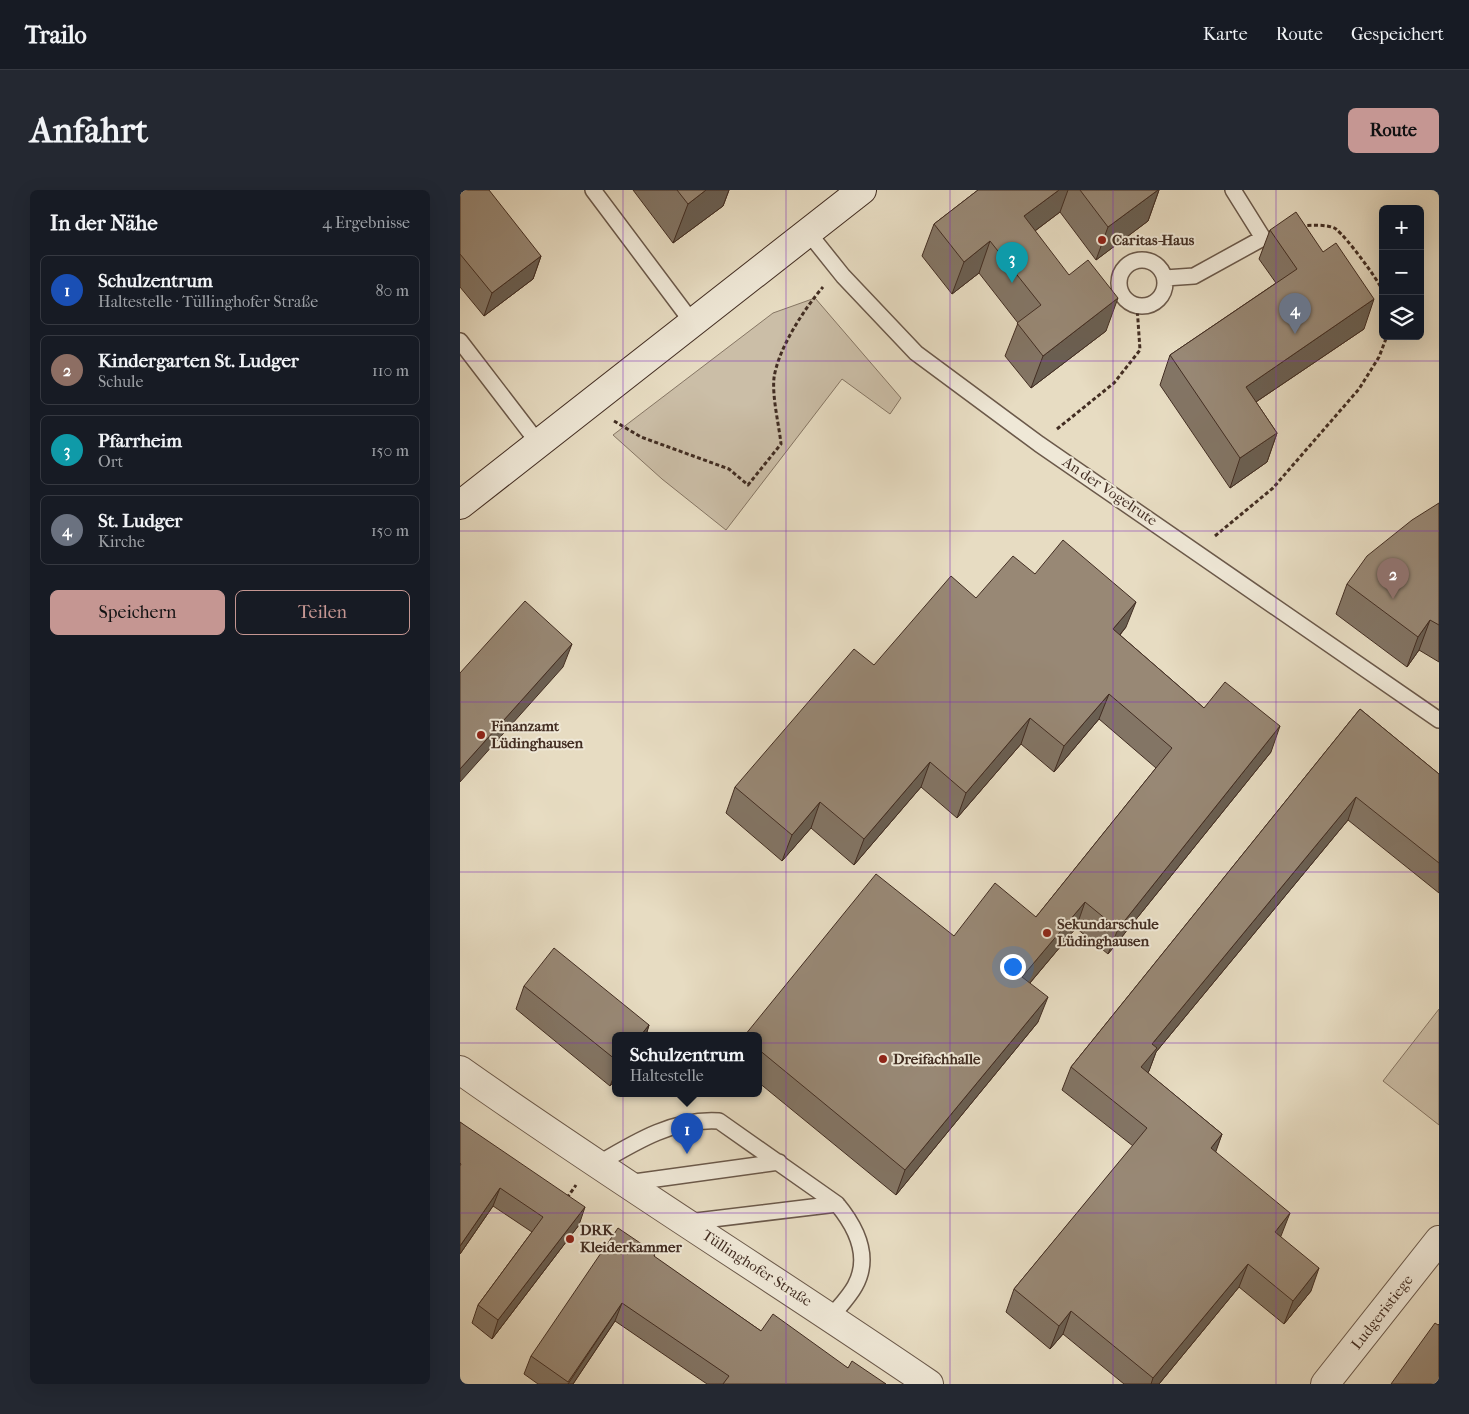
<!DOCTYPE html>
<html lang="de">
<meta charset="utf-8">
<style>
:root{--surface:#171b24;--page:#242831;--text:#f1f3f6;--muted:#9ea1a6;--line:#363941;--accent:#c59692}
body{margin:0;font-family:"IM FELL French Canon",serif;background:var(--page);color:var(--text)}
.controls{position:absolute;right:15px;top:15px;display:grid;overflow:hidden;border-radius:8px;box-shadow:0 5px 20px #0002}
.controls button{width:45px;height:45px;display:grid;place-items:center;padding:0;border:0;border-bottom:1px solid var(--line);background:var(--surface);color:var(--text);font:25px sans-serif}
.you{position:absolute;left:552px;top:776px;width:18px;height:18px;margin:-12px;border:4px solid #fff;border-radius:50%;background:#1a73e8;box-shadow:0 0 0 8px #1a73e833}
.badge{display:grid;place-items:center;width:32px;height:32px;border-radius:50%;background:var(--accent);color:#fff;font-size:16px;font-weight:700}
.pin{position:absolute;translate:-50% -41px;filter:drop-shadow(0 1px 2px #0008)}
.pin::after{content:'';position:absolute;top:26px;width:18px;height:15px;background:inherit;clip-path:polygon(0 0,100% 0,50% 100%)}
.popup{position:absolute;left:152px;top:842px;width:150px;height:65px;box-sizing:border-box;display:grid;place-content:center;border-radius:8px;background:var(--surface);filter:drop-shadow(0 1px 4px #0005);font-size:16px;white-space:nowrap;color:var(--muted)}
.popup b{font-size:19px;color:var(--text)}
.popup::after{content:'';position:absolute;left:50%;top:100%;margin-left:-10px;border:10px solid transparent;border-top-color:var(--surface)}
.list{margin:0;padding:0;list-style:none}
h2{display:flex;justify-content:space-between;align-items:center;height:65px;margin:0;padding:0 20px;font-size:21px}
h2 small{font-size:16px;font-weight:400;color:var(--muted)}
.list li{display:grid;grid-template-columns:32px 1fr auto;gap:15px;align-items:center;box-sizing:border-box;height:70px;margin:0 10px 10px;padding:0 10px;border:1px solid var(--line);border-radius:8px}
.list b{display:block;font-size:19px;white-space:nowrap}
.list p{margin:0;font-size:16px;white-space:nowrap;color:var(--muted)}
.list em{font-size:16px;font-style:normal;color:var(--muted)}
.actions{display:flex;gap:10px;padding:15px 20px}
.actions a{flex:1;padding:11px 0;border:1px solid var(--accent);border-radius:8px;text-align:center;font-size:18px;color:var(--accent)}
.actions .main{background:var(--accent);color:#111}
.icon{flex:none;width:28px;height:28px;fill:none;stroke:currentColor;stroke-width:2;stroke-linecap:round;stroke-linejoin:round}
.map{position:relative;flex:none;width:979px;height:1194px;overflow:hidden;border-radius:8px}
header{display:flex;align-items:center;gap:30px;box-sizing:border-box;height:70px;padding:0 25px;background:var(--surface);border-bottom:1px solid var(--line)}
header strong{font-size:24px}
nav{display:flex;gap:28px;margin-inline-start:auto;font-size:18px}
.intro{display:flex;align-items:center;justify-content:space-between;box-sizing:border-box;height:120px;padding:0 30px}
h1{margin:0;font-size:35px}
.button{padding:12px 22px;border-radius:8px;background:var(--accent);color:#111;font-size:18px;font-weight:700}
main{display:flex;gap:30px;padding:0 30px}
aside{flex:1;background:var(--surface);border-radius:8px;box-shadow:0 5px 20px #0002}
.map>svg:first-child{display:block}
</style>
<header>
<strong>Trailo</strong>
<nav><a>Karte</a><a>Route</a><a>Gespeichert</a></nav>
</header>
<div class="intro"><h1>Anfahrt</h1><a class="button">Route</a></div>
<main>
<aside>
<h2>In der Nähe<small>4 Ergebnisse</small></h2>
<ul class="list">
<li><span class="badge" style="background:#1a4fb4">1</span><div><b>Schulzentrum</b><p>Haltestelle · Tüllinghofer Straße</p></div><em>80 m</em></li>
<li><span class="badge" style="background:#8d6e63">2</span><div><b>Kindergarten St. Ludger</b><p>Schule</p></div><em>110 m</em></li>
<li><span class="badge" style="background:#0f9aa8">3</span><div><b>Pfarrheim</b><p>Ort</p></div><em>150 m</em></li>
<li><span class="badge" style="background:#6b7280">4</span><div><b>St. Ludger</b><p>Kirche</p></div><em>150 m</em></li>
</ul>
<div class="actions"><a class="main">Speichern</a><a>Teilen</a></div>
</aside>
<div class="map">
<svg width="979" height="1194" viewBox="0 0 979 1194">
<rect width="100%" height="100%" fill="#e7dcc2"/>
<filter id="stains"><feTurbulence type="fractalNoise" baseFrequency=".004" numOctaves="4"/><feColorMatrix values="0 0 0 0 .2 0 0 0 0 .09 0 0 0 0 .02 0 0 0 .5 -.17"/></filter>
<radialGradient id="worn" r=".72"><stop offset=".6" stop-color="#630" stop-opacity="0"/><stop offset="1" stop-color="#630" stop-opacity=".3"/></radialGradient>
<path fill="#cbbea7" stroke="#867664" d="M 355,108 L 441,208 L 430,224 L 382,189 L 266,340 L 202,289 L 153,245 L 313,123 Z
M 979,819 L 979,935 L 923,891 Z"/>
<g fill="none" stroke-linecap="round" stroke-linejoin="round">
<defs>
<path id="lane" d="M 133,0 L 232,132
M 347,41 L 383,86 L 456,163 L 579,254 L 979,530
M659 93a23 23 0 1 1 46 0a23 23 0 1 1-46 0Z
M 705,88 L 734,86 L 803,48 L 773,0
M 0,151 L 79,254
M 138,974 C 175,952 214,928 259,931 L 377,1014 C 396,1037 411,1067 395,1096 C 389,1107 379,1117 371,1127
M 167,993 L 319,972
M 228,1032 L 377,1014"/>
<path id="street" d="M 0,880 C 154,989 314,1088 469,1194
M 865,1194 L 979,1050"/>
<path id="secondary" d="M 0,315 L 402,0"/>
</defs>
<use href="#lane" stroke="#6b594a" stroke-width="18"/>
<use href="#street" stroke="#6b594a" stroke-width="30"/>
<use href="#secondary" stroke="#422d22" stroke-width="30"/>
<path stroke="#422d22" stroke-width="3" stroke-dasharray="4 2.5" stroke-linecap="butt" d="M 841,36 C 851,35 868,34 876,39 C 888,49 916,87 923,101
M 154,231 L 181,247 L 269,279 L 288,295 L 321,254 C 319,235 312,207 314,188 C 318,159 344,119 363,97
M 597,239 L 654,193 L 680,160 L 677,116
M 755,346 L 813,298 L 899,199 L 919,167 L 927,146
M 107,1008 L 116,995"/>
<use href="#lane" stroke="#efe8d7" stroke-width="15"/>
<use href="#street" stroke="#efe8d7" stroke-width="28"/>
<use href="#secondary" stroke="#efe8d7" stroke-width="28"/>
</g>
<path fill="#837565" stroke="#422d22" d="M 0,0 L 81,66 L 73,89 L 24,126 L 0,97 Z
M 173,0 L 269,0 L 263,16 L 213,53 Z
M 518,0 L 699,0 L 688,31 L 636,70 L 600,22 L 575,41 L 646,141 L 571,198 L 545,166 L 558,133 L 519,83 L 492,104 L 462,66 L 474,34 Z
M 810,40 L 904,139 L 796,212 L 817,243 L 807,272 L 770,298 L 700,195 L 710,165 L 816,93 L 799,69 Z
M 979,313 L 979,472 L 959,460 L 947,477 L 876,424 L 887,394 Z
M 575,384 L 666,437 L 660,445 L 744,518 L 811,562 L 648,764 L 616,738 L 570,793 L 578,832 L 436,1005 L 298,892 L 298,845 L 494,746 L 576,727 L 696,578 L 639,529 L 594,582 L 561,554 L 497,628 L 461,597 L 394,675 L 351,638 L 322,671 L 266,623 L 275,597 L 414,475 L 516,408 Z
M 900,519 L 979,584 L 979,703 L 888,630 L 696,862 L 688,883 L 762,944 L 755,962 L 821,1047 L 851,1101 L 824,1134 L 779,1097 L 699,1194 L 664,1194 L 603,1144 L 590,1159 L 546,1122 L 554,1099 L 673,956 L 602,900 L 611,877 Z
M 64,796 L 189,835 L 186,845 L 156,845 L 156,889 L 150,896 L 56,819 Z
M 0,932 L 119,1035 L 32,1149 L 12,1133 L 18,1115 L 72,1042 L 33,1016 L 0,1064 Z
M 195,1063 L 194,1067 L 301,1141 L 426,1194 L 247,1194 L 155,1131 L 113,1194 L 78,1194 L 64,1184 L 71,1166 Z"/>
<path fill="#6a5f52" stroke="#422d22" d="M 246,0 L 269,0 L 263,16 L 213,53 L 228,14 Z
M 599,0 L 608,0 L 600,22 L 552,58 L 564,26 Z
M 698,0 L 699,0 L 688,31 L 636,70 L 648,37 Z
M 530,51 L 519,83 L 492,104 L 504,72 Z
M 81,66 L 73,89 L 24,126 L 32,103 Z
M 658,108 L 646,141 L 571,198 L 583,166 Z
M 914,109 L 904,139 L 775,226 L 786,197 Z
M 817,243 L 807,272 L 770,298 L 780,268 Z
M 676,412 L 666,437 L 643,465 L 653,439 Z
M 970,430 L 959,460 L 947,477 L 958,447 Z
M 112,454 L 103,477 L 0,592 L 0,579 Z
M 649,504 L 639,529 L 594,582 L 604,556 Z
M 570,528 L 561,554 L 497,628 L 506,603 Z
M 820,536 L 811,562 L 648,764 L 658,739 Z
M 470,572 L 461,597 L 394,675 L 404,649 Z
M 896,607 L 888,630 L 696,862 L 689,881 L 673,900 L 681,877 L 692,854 Z
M 360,612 L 351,638 L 322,671 L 332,645 Z
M 625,712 L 616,738 L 553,813 L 562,787 Z
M 588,807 L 578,832 L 436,1005 L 445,980 Z
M 189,835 L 186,845 L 181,845 Z
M 156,881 L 156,889 L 150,896 Z
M 762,944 L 754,967 L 751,958 Z
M 40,998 L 33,1016 L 0,1064 L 0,1056 Z
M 125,1017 L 119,1035 L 32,1149 L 38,1130 Z
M 830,1023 L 821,1046 L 806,1065 L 815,1042 Z
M 788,1074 L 779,1097 L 699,1194 L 691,1194 L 693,1188 Z
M 859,1078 L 851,1101 L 824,1134 L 833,1111 Z
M 162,1113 L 155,1131 L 113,1194 L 108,1194 Z
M 611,1121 L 603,1144 L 590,1159 L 599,1136 Z"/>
<path fill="#988875" stroke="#422d22" d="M 0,0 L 29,0 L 81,66 L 32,103 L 0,64 Z
M 217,0 L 246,0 L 228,14 Z
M 518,0 L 599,0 L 564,26 L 609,85 L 628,70 L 658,108 L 583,166 L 557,133 L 581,115 L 530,51 L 504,72 L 474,34 Z
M 620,0 L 698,0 L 648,37 Z
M 836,22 L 863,62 L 876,53 L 914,109 L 786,197 L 817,243 L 780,268 L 710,165 L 837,79 L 810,40 Z
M 979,313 L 979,435 L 970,430 L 958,447 L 887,394 L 907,366 L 952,330 Z
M 603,350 L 676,412 L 653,439 L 744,518 L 765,492 L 820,536 L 658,739 L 625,712 L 562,787 L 588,807 L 445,980 L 298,859 L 298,845 L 285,845 L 416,684 L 494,746 L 535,693 L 576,727 L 712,558 L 649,504 L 604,556 L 570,528 L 506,603 L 470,572 L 404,649 L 360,612 L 332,645 L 275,597 L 394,459 L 414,475 L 491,386 L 516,408 L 553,366 L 575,384 Z
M 65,411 L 112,454 L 0,579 L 0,483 Z
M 900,519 L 979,584 L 979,673 L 896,607 L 692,854 L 697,858 L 681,877 L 762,944 L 751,958 L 830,1023 L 815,1042 L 859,1078 L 833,1111 L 788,1074 L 693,1188 L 611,1121 L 599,1136 L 554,1099 L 687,938 L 611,877 Z
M 94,758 L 189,835 L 181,845 L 156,845 L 156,870 L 64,796 Z
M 0,932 L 125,1017 L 38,1130 L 18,1115 L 83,1027 L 40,998 L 0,1056 L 0,976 L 1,974 L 0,973 Z
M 158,1038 L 195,1063 L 194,1066 L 301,1141 L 313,1124 L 388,1178 L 392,1171 L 426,1194 L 263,1194 L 269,1186 L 162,1113 L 108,1192 L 71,1166 Z
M 975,1133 L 978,1135 L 979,1134 L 979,1194 L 931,1194 Z"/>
<path fill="none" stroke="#7b2cbf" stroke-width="1" stroke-opacity="0.55" d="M 163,0 L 163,1194M 326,0 L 326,1194M 490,0 L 490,1194M 653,0 L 653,1194M 816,0 L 816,1194M 0,171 L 979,171M 0,341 L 979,341M 0,512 L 979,512M 0,682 L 979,682M 0,853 L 979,853M 0,1023 L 979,1023"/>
<g fill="#8f2418" stroke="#efe8d7" stroke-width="2">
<circle cx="642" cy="50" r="5"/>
<circle cx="21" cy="545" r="5"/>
<circle cx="587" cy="743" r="5"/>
<circle cx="423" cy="869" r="5"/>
<circle cx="110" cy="1049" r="5"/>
</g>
<g text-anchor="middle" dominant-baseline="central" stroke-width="4" stroke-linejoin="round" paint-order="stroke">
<g font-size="15" font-weight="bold" fill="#422d22" stroke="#efe8d7" text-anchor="start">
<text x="652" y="50">Caritas-Haus</text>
<text x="31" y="536">Finanzamt<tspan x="31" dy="17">Lüdinghausen</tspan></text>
<text x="597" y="734">Sekundarschule<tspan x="597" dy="17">Lüdinghausen</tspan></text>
<text x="433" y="869">Dreifachhalle</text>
<text x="120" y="1040">DRK<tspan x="120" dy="17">Kleiderkammer</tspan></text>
</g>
<g font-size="15" fill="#422d22" stroke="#efe8d7">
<text transform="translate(650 301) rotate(34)">An der Vogelrute</text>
<text transform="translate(297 1078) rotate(33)">Tüllinghofer Straße</text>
<text transform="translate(922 1122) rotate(-52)">Ludgeristiege</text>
</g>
</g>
<rect width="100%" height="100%" filter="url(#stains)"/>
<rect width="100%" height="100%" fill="url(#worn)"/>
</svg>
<div class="controls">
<button>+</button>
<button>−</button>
<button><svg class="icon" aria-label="layers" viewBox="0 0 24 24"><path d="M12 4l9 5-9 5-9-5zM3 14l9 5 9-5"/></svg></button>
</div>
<div class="you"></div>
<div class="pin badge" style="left:227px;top:964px;background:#1a4fb4">1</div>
<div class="popup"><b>Schulzentrum</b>Haltestelle</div>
<div class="pin badge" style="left:933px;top:409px;background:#8d6e63">2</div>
<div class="pin badge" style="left:552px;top:93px;background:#0f9aa8">3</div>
<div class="pin badge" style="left:835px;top:144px;background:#6b7280">4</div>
</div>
</main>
